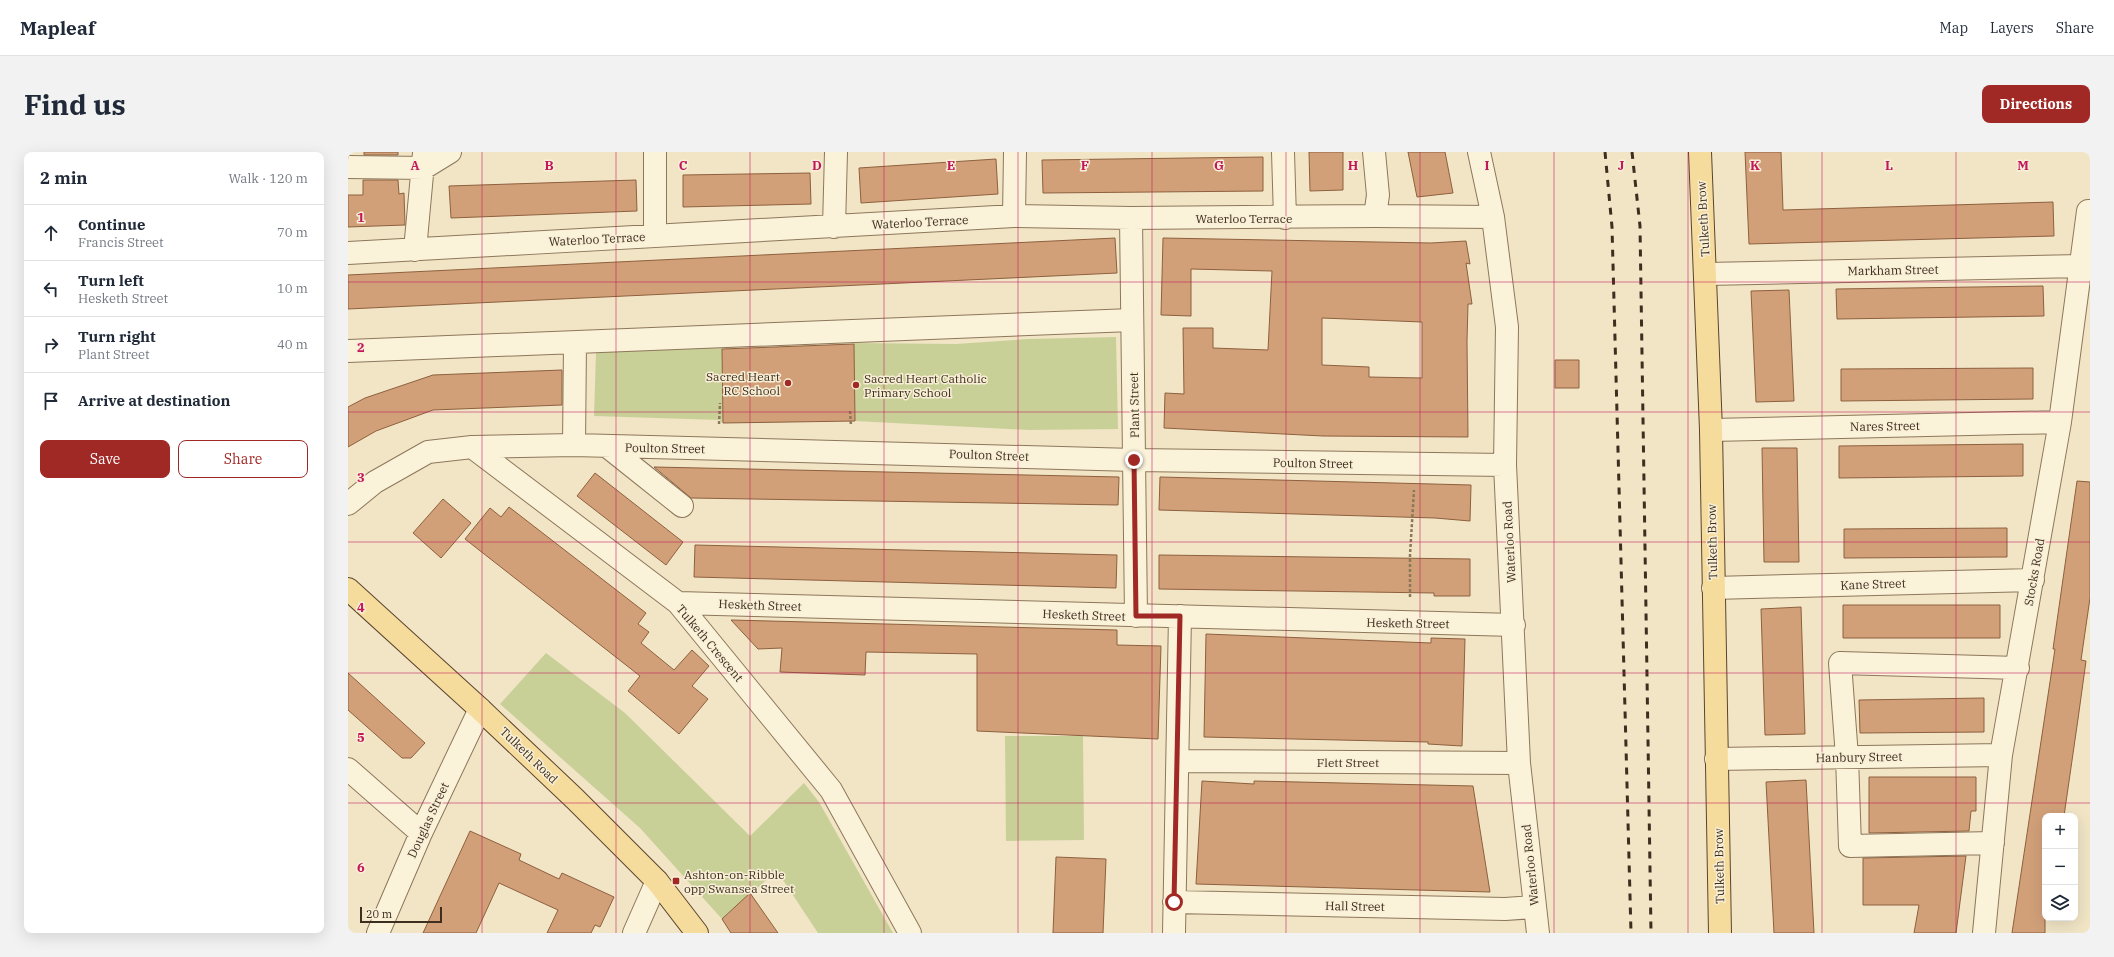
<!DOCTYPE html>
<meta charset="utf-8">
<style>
:root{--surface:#fff;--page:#f2f2f3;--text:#1f2937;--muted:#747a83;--line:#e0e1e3;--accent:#a02926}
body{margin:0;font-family:"IBM Plex Serif",serif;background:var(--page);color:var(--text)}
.controls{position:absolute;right:12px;bottom:12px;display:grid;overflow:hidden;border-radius:8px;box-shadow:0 4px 16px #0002}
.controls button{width:36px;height:36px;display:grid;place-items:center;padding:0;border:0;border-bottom:1px solid var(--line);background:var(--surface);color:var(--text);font:20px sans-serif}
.scale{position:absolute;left:12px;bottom:10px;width:82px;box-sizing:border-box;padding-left:4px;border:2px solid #3d2e1f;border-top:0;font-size:11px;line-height:14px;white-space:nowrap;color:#3d2e1f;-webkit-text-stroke:3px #f8efd6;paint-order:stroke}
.stop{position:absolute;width:12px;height:12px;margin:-9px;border:3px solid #a02926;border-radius:50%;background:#fff}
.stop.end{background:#a02926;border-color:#fff;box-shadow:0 1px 4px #0008}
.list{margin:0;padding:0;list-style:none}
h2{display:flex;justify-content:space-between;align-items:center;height:52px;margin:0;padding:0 16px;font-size:17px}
h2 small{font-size:13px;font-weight:400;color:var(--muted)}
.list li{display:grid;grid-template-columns:26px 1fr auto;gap:12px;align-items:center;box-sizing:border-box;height:56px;padding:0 16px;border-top:1px solid var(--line)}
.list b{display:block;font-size:15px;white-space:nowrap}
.list p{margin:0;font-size:13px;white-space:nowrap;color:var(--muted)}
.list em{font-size:13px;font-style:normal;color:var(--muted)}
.actions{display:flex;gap:8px;padding:12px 16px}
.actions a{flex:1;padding:9px 0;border:1px solid var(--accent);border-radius:8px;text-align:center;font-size:14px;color:var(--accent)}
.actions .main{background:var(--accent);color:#fff}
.icon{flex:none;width:22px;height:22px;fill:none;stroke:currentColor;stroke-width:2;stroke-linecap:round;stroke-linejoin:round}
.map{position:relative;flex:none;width:1742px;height:781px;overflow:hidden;border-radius:8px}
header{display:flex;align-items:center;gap:24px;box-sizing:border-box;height:56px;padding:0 20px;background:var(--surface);border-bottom:1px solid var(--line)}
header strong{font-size:19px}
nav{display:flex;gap:22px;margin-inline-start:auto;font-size:14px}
.intro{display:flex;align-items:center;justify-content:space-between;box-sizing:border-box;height:96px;padding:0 24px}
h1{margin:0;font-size:28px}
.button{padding:10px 18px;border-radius:8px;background:var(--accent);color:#fff;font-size:14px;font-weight:700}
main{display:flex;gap:24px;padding:0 24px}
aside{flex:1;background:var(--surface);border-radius:8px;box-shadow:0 4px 16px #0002}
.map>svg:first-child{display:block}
</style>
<header>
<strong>Mapleaf</strong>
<nav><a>Map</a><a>Layers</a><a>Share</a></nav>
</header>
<div class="intro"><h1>Find us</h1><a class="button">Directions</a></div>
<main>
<aside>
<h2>2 min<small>Walk · 120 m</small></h2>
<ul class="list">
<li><svg class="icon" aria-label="ahead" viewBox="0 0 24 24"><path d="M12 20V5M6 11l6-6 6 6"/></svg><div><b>Continue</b><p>Francis Street</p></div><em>70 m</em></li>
<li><svg class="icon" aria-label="left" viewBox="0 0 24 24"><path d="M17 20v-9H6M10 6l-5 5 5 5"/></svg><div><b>Turn left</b><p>Hesketh Street</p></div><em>10 m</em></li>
<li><svg class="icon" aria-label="right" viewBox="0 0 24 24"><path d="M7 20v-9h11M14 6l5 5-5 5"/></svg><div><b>Turn right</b><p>Plant Street</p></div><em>40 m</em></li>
<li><svg class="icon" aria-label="arrive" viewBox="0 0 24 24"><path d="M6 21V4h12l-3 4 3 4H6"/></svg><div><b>Arrive at destination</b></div></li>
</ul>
<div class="actions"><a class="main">Save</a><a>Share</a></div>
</aside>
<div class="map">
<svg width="1742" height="781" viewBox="0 0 1742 781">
<rect width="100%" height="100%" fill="#f1e5c6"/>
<path fill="#c8d098" d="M 768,185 L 770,277 L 681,278 L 507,269 L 506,191 L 608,192 L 680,187 Z
M 374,192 L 375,271 L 372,268 L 246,264 L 248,201 Z
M 198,501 L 277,561 L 402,684 L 456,631 L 471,650 L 545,781 L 470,781 L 429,719 L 374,767 L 292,676 L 152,552 Z
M 657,584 L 735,584 L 736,688 L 658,689 Z"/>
<path fill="#d1a079" stroke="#8e603e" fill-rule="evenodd" d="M 16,0 L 50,0 L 50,3 L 16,3 Z
M 961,0 L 995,0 L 995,38 L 962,39 Z
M 1060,0 L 1097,0 L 1105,41 L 1069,45 Z
M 1397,0 L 1433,0 L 1435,58 L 1705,50 L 1706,84 L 1401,92 Z
M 915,5 L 915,39 L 695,41 L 694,8 Z
M 648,7 L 650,42 L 513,51 L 511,16 Z
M 462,21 L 463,52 L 335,55 L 335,23 Z
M 15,28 L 50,28 L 51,42 L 56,41 L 57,73 L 0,75 L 0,43 L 15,43 Z
M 288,28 L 289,59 L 103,66 L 101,34 Z
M 767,86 L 769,121 L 0,157 L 0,123 Z
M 815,86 L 1083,91 L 1118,89 L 1122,112 L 1118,111 L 1124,152 L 1120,152 L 1119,189 L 1120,285 L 975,284 L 816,276 L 817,241 L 836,242 L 835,176 L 865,176 L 865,196 L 920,198 L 924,119 L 843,117 L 843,164 L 813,163 ZM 974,166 L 1074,170 L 1074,226 L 1021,225 L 1021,215 L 974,213 Z
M 1695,134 L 1696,164 L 1489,167 L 1488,137 Z
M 1441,138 L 1446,249 L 1408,250 L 1403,139 Z
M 506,192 L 507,269 L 375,271 L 374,197 Z
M 1207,208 L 1231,208 L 1231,236 L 1207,236 Z
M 1685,216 L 1685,247 L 1493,249 L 1493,217 Z
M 214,218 L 214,253 L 85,258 L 28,279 L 0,295 L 0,255 L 17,246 L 85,223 Z
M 1675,292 L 1675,324 L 1491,326 L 1491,294 Z
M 1414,296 L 1449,296 L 1451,410 L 1416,410 Z
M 306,315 L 771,325 L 770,353 L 343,346 Z
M 247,321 L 335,390 L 318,413 L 229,344 Z
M 812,325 L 1123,333 L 1122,369 L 1087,366 L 811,358 Z
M 1729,329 L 1742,330 L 1742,446 L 1733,508 L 1738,509 L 1730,567 L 1716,664 L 1697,664 L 1697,781 L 1664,781 L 1707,497 L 1705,497 Z
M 95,347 L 123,371 L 93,406 L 65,381 Z
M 161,355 L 298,461 L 290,472 L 301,480 L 293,491 L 326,518 L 344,498 L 361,514 L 344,534 L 360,547 L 331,582 L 280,539 L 292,524 L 117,387 L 142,356 L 153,365 Z
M 1659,376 L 1659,405 L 1496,406 L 1496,377 Z
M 347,393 L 769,403 L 768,436 L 346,425 Z
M 811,403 L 1122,407 L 1122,444 L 1086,444 L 1086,441 L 811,437 Z
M 1495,453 L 1652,453 L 1652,486 L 1495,486 Z
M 1453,455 L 1457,582 L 1417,583 L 1413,457 Z
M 383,468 L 769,478 L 769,493 L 813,494 L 810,587 L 629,579 L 629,502 L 518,500 L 517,523 L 432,520 L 434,496 L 410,497 Z
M 858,482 L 1083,491 L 1083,486 L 1117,487 L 1114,594 L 1080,592 L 1080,590 L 856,585 Z
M 0,521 L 77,591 L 63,606 L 54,606 L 0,558 Z
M 1636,546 L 1636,580 L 1512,581 L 1511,548 Z
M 1521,625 L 1628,625 L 1628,659 L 1623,659 L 1621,679 L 1521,681 Z
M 1458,628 L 1466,781 L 1426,781 L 1418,630 Z
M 854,629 L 906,632 L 906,629 L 1125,634 L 1142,740 L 848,732 Z
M 122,679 L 173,702 L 171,708 L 211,727 L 214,721 L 266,745 L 252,775 L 247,773 L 243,781 L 199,781 L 210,758 L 151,731 L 128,781 L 75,781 Z
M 1618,704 L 1608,781 L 1566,781 L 1571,753 L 1515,753 L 1515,706 Z
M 708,705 L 758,707 L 755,781 L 705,781 Z
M 402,741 L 430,781 L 383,781 L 374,767 Z"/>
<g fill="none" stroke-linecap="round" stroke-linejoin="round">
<defs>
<path id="minor" d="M 935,0 L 937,66
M 1026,0 L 1030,43 L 1027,64
M 1131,0 L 1145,65 L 1159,175 L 1157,313 L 1171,611 L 1190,781
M 0,15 L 76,16 L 102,0
M 666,64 L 667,0
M 783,66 L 788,464
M 486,75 L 488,0
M 307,83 L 307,0
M 67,98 L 76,1
M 0,101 L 666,64 L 783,66 L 1027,64 L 1145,65
M 1358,122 L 1732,114
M 0,199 L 784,168
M 1363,278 L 1712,270
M 226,293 L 227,191
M 124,295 L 226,293 L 786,308 L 1157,313
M 260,295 L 334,354
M 0,352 L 27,330 L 80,300 L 124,295 L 330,451 L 483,638 L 562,781
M 1365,436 L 1685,428
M 330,451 L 1166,473
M 1368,607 L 1653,603
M 830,609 L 1171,611
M 0,617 L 73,681
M 1645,691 L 1502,694 L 1499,605 L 1492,511 L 1670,516
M 826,750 L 1157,757 L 1187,755
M 30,781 L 73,681 L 132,557
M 286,781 L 309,729
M 826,781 L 832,464
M 1636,781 L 1653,603 L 1712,270 L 1740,59"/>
<path id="major" d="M 1352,0 L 1363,278 L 1372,781
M 0,437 L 132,557 L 227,647 L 309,729 L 349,781"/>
</defs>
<use href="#minor" stroke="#8d775a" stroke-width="24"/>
<use href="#major" stroke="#5b442e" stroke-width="24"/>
<path stroke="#8d775a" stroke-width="2.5" stroke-dasharray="3 2" stroke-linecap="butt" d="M 502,259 L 503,274
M 371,272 L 372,251
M 1062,445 L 1062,403 L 1066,338"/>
<use href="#minor" stroke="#fbf2da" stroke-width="22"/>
<use href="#major" stroke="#f5dc9c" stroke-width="22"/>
<path stroke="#3d2e1f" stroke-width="3" stroke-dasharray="7 7" stroke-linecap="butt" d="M 1257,0 L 1264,75 L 1283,781
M 1284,0 L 1292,74 L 1303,781"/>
</g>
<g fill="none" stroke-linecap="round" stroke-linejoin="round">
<path stroke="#a02926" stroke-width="5" d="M 786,308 L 788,464 L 832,464 L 826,750"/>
</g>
<path fill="none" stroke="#c2185b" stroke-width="1" stroke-opacity="0.55" d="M 134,0 L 134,781M 268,0 L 268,781M 402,0 L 402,781M 536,0 L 536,781M 670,0 L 670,781M 804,0 L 804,781M 938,0 L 938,781M 1072,0 L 1072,781M 1206,0 L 1206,781M 1340,0 L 1340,781M 1474,0 L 1474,781M 1608,0 L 1608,781M 0,130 L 1742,130M 0,260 L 1742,260M 0,390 L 1742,390M 0,521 L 1742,521M 0,651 L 1742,651"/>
<g fill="#a02926" stroke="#f8efd6" stroke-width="1.5">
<circle cx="440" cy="231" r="4"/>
<circle cx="508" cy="233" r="4"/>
<rect x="324" y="725" width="8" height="8" rx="2"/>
</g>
<g text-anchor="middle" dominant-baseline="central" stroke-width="3" stroke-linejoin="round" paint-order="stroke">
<g font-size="12" fill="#3d2e1f" stroke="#f8efd6">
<text x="896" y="66">Waterloo Terrace</text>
<text transform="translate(1355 67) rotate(-93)">Tulketh Brow</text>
<text transform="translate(572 70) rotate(-3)">Waterloo Terrace</text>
<text transform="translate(249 87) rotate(-3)">Waterloo Terrace</text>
<text transform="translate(1545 118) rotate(-1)">Markham Street</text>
<text transform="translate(786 253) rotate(-91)">Plant Street</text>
<text transform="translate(1537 274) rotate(-1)">Nares Street</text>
<text transform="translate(317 296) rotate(1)">Poulton Street</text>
<text transform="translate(641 303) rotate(2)">Poulton Street</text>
<text transform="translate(965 311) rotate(1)">Poulton Street</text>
<text transform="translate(1161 390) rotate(-93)">Waterloo Road</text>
<text transform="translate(1364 390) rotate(-91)">Tulketh Brow</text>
<text transform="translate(1686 420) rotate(-80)">Stocks Road</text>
<text transform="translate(1525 432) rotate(-2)">Kane Street</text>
<text transform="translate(412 453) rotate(2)">Hesketh Street</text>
<text transform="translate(736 463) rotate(2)">Hesketh Street</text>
<text transform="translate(1060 471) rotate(1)">Hesketh Street</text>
<text transform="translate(362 491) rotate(50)">Tulketh Crescent</text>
<text transform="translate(181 603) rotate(44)">Tulketh Road</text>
<text transform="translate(1511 605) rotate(-1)">Hanbury Street</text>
<text x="1000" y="610">Flett Street</text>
<text transform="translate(80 668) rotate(-65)">Douglas Street</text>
<text transform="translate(1182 713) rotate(-96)">Waterloo Road</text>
<text transform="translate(1371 714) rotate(-91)">Tulketh Brow</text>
<text transform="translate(1007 754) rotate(1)">Hall Street</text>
</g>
<g font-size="12" fill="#3d2e1f" stroke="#f8efd6" text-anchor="start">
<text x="432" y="224" text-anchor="end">Sacred Heart<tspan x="432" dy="14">RC School</tspan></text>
<text x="516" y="226">Sacred Heart Catholic<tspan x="516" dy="14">Primary School</tspan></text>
<text x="336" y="722">Ashton-on-Ribble<tspan x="336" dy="14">opp Swansea Street</tspan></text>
</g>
</g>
<g font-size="13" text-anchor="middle" font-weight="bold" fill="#c2185b" stroke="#f8efd6" stroke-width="3" stroke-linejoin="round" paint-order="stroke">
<text x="67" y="18">A</text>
<text x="201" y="18">B</text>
<text x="335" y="18">C</text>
<text x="469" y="18">D</text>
<text x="603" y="18">E</text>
<text x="737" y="18">F</text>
<text x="871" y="18">G</text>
<text x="1005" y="18">H</text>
<text x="1139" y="18">I</text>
<text x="1273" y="18">J</text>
<text x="1407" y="18">K</text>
<text x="1541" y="18">L</text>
<text x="1675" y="18">M</text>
<text x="13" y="70">1</text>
<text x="13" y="200">2</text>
<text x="13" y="330">3</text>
<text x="13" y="460">4</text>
<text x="13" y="590">5</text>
<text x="13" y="720">6</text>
</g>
</svg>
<div class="controls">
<button>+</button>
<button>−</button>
<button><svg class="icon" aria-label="layers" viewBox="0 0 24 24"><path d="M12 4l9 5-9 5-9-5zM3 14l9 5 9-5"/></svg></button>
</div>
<div class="scale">20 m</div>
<div class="stop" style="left:826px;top:750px"></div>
<div class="stop end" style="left:786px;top:308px"></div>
</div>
</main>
